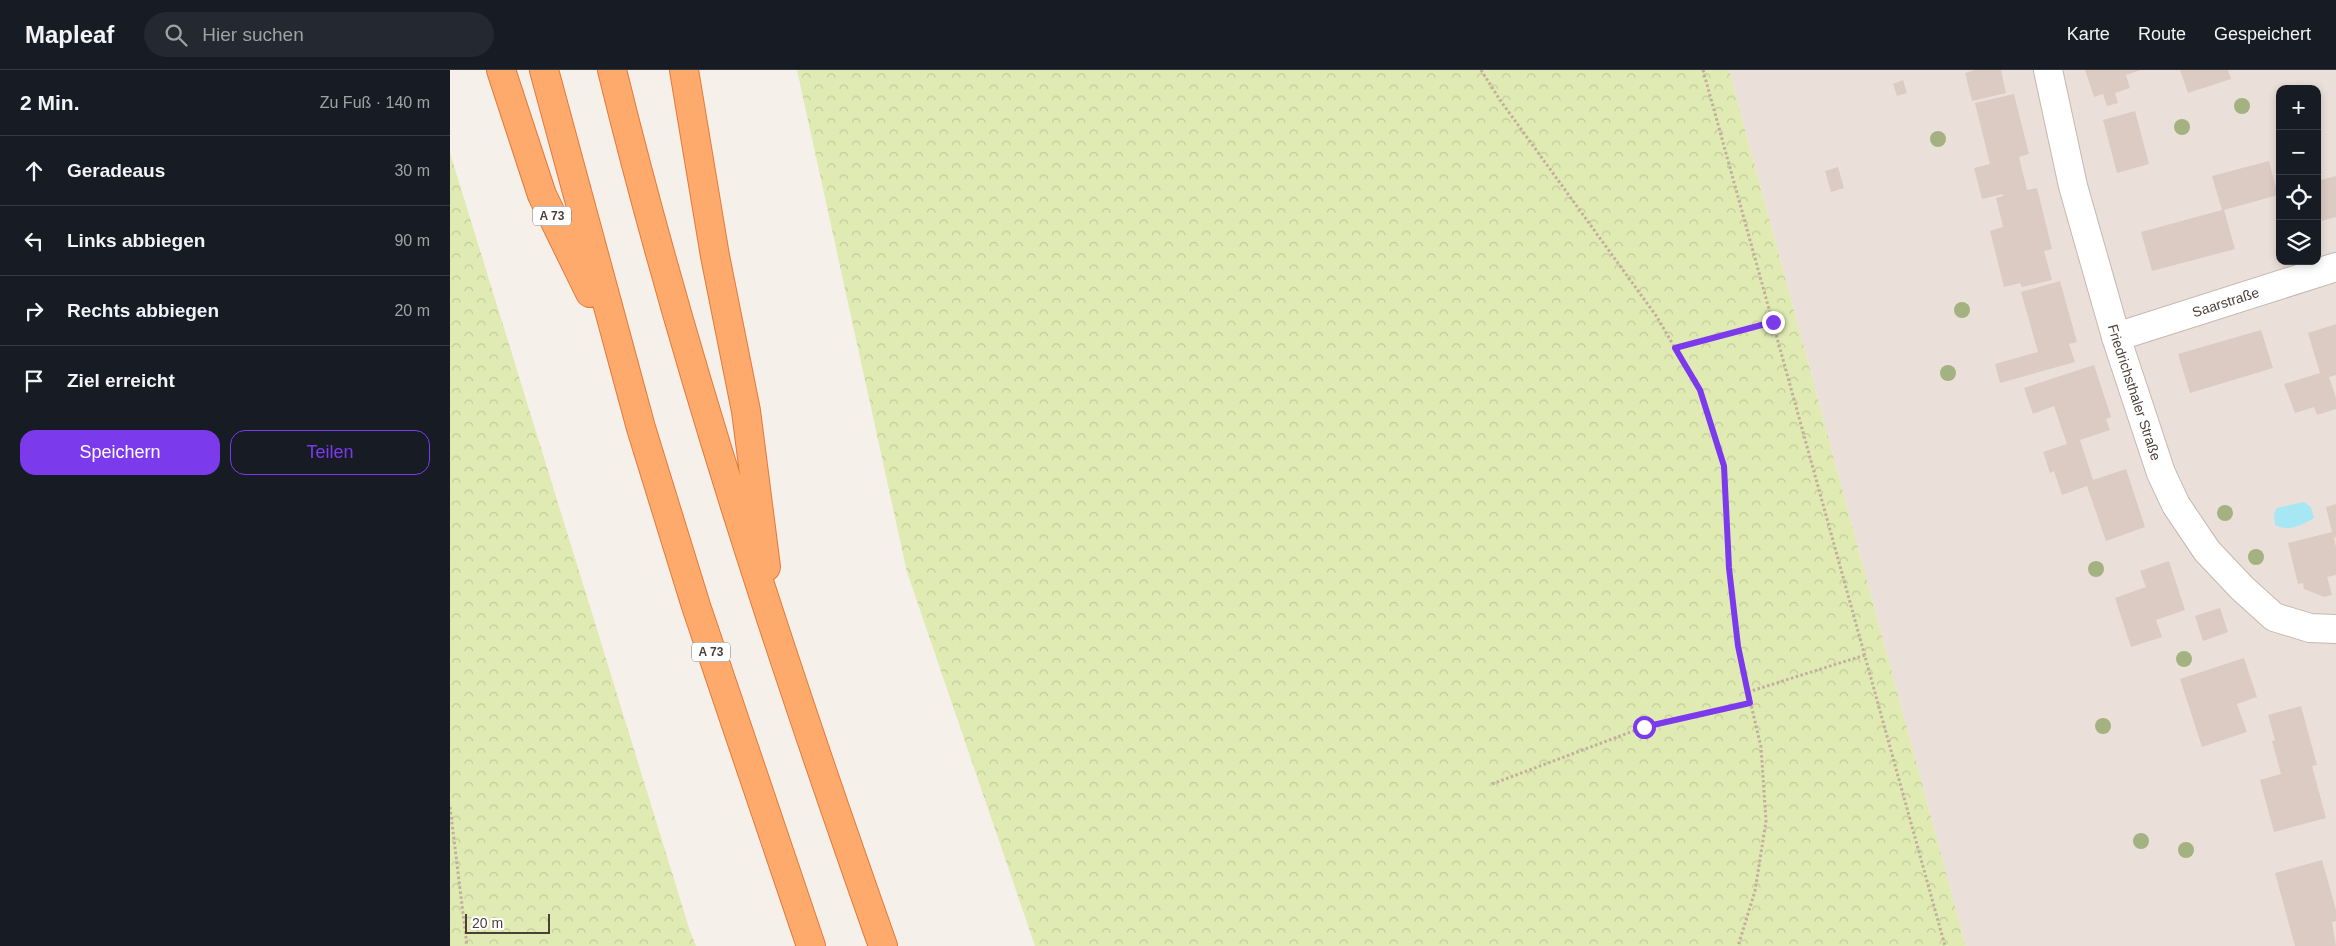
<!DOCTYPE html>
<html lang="de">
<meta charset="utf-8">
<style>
:root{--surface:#171b24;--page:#242831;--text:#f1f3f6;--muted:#9ea1a6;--line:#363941;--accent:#7c3aed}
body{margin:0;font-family:Helvetica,sans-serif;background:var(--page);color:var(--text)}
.controls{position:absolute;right:15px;top:15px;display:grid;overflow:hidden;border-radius:10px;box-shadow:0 2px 8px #0003}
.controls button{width:45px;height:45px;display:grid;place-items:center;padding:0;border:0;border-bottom:1px solid var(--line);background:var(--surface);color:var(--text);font:25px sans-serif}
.scale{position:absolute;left:15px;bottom:12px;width:85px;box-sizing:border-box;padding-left:5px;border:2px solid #4b3f38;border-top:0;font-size:14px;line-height:18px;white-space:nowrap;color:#4b3f38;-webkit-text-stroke:4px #fff;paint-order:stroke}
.stop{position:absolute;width:15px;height:15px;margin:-11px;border:4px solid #7c3aed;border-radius:50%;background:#fff}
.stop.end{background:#7c3aed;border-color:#fff;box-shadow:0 1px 5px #0008}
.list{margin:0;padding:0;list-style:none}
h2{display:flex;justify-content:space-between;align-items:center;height:65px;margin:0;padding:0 20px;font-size:21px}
h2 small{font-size:16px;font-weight:400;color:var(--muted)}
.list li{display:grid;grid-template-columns:32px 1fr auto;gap:15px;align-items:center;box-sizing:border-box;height:70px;padding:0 20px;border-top:1px solid var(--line)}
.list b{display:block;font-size:19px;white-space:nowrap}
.list em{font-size:16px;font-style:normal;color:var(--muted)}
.actions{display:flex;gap:10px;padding:15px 20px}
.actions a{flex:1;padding:11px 0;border:1px solid var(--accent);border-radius:15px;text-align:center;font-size:18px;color:var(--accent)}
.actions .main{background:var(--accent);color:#fff}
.icon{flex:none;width:28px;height:28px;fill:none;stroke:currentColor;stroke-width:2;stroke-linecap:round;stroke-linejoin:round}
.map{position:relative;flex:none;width:1886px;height:876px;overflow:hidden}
header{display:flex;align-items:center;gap:30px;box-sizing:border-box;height:70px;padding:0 25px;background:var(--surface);border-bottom:1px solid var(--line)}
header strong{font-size:24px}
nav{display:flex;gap:28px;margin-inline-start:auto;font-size:18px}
.search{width:350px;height:45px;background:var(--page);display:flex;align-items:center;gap:12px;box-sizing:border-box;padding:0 18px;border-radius:28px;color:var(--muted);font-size:19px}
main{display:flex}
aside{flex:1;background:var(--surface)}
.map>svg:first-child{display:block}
</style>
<header>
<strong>Mapleaf</strong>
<div class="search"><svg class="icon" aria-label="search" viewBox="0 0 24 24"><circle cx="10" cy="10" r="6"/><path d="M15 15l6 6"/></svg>Hier suchen</div>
<nav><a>Karte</a><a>Route</a><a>Gespeichert</a></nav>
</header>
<main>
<aside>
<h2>2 Min.<small>Zu Fuß · 140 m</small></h2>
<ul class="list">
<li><svg class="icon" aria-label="ahead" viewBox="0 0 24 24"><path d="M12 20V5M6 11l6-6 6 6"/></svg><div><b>Geradeaus</b></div><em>30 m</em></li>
<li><svg class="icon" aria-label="left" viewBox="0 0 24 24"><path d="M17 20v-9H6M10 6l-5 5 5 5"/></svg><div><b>Links abbiegen</b></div><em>90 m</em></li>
<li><svg class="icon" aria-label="right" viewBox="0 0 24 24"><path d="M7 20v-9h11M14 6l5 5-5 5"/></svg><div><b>Rechts abbiegen</b></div><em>20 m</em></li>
<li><svg class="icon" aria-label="arrive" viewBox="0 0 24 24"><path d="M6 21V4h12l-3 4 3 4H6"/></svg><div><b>Ziel erreicht</b></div></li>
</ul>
<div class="actions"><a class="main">Speichern</a><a>Teilen</a></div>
</aside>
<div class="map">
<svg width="1886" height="876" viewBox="0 0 1886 876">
<defs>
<pattern id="forest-crowns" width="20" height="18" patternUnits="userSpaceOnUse" patternTransform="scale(1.25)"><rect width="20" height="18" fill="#e0ebb3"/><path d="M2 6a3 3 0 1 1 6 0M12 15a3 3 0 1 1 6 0" fill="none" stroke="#c2cb9b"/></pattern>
</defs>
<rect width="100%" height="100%" fill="#f6f0eb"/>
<path fill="#eae0d9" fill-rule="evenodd" d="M 1279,0 L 1886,0 L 1886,876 L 1516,876 ZM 1830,19 L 1867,19 L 1867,191 L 1830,191 Z"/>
<path fill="url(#forest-crowns)" d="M 347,0 L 1279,0 L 1516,876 L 585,876 L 457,502 Z
M 0,83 L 240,861 L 246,876 L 0,876 Z"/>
<path fill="#a7e7f3" d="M 1854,432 L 1861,437 L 1864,448 C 1850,456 1839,462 1825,455 L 1824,443 L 1827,438 Z"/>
<path fill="#dbcbc3" d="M 1525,0 L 1551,0 L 1556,23 L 1522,31 L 1515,3 Z
M 1635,0 L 1691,0 L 1676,5 L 1680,18 L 1665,23 L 1668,33 L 1657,36 L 1653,24 L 1644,27 Z
M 1730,0 L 1778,0 L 1781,9 L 1738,23 Z
M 1453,10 L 1457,23 L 1447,26 L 1443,14 Z
M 1564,24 L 1579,84 L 1569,87 L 1577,120 L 1587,118 L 1602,179 L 1594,181 L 1602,210 L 1572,217 L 1570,213 L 1554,217 L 1540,161 L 1553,157 L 1546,128 L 1553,126 L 1553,124 L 1532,129 L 1524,98 L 1540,94 L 1525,33 Z
M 1685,41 L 1699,94 L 1667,103 L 1653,50 Z
M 1819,91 L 1827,122 L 1830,121 L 1830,130 L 1828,125 L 1774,140 L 1785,179 L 1702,201 L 1691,162 L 1772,140 L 1762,106 Z
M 1388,97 L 1394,118 L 1381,122 L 1375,101 Z
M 1886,106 L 1886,147 L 1867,152 L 1867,111 Z
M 1610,211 L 1627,272 L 1619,274 L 1625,292 L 1550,313 L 1545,294 L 1588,282 L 1571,222 Z
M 1886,254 L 1886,305 L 1879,307 L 1886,328 L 1886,339 L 1867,345 L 1864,337 L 1845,343 L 1834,314 L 1870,303 L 1858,263 Z
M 1811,260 L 1823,298 L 1740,323 L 1728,284 Z
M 1644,295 L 1661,347 L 1656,349 L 1660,360 L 1630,370 L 1643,410 L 1676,399 L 1695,457 L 1656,471 L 1637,416 L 1612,425 L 1604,401 L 1600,403 L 1593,382 L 1617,374 L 1604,336 L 1583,344 L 1574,318 Z
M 1886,434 L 1886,467 L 1884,468 L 1886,477 L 1886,505 L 1877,507 L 1882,525 L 1874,527 L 1854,519 L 1853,513 L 1848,514 L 1838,473 L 1882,462 L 1876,437 Z
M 1719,491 L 1735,540 L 1706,550 L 1712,567 L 1681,577 L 1665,528 L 1696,517 L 1690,501 Z
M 1770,538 L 1778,562 L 1753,571 L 1745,546 Z
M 1794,588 L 1807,627 L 1787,634 L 1797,662 L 1752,677 L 1730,609 Z
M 1851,636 L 1867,695 L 1862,696 L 1876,748 L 1824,762 L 1810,710 L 1831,704 L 1822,671 L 1825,670 L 1818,645 Z
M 1872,790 L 1886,840 L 1886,851 L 1882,852 L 1886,876 L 1845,876 L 1825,803 Z"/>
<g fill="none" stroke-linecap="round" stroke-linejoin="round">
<defs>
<g id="minor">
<path id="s1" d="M 1598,0 L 1623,116 L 1666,267 L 1711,403 L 1726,435 L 1757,481 L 1792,518 L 1824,547 L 1860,558 L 1886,559"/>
<path id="s2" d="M 1666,267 L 1886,197"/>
</g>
<path id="highway" d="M 51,0 L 92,125 L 140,223
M 94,0 L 191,358 L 246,536 L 361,876
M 162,0 C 235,297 331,588 433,876
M 234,0 L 265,186 L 296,341 L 316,497"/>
</defs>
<use href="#minor" stroke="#c5b8b0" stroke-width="30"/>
<use href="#highway" stroke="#e27939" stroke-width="30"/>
<path stroke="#c4ad9e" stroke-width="3" stroke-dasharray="2.5 2.5" stroke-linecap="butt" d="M 1031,0 L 1050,30 L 1207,247 L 1249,320 L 1274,396 L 1279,498 L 1287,575 L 1311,677 L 1316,751 L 1305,821 L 1288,876
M 1253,0 L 1495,876
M 1225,278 L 1323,252
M 1298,622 L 1415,585
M 1042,714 L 1194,657 L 1300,633
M 0,737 L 17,876"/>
<use href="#minor" stroke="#fff" stroke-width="28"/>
<use href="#highway" stroke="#ffaa6d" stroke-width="28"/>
</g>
<g fill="#a3b280">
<circle cx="1792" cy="36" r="8"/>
<circle cx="1732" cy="57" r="8"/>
<circle cx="1488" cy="69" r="8"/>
<circle cx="1512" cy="240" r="8"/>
<circle cx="1498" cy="303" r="8"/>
<circle cx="1775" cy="443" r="8"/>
<circle cx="1806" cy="487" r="8"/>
<circle cx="1646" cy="499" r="8"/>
<circle cx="1734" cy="589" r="8"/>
<circle cx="1653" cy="656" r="8"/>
<circle cx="1691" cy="771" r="8"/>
<circle cx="1736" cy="780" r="8"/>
</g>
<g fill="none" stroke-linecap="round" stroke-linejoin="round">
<path stroke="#7c3aed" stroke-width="6" d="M 1194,657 L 1300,633 L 1288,576 L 1279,498 L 1274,396 L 1250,320 L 1225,278 L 1323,252"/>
</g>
<g text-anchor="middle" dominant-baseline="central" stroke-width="5" stroke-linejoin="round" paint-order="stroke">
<g fill="#fff" stroke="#817974" stroke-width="1">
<rect x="83" y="136.5" width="38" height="19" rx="4"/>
<rect x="242" y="572.5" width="38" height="19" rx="4"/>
</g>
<g font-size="12" font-weight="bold" fill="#4b3f38">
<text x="102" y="146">A 73</text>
<text x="261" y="582">A 73</text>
</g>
<g font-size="14" fill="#4b3f38" stroke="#fff">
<text stroke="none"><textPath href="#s2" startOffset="115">Saarstraße</textPath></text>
<text stroke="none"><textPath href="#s1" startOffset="334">Friedrichsthaler Straße</textPath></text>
</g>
</g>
</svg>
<div class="controls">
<button>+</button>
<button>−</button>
<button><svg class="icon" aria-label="locate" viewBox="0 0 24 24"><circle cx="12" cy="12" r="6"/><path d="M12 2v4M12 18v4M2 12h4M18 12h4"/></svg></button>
<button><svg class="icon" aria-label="layers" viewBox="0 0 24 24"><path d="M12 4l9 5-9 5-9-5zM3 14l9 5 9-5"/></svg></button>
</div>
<div class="scale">20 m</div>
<div class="stop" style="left:1194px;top:657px"></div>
<div class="stop end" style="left:1323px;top:252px"></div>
</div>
</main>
